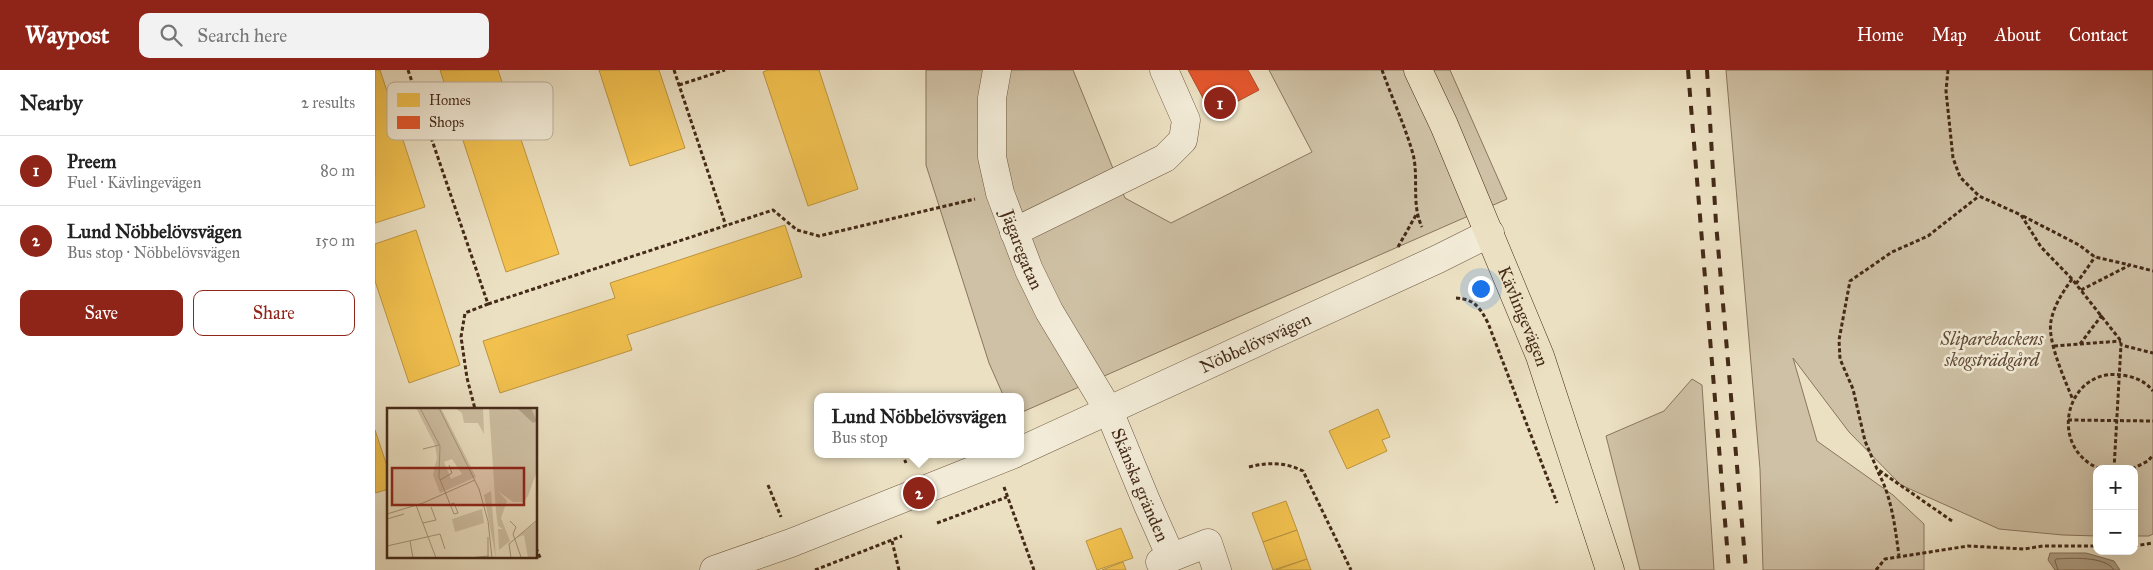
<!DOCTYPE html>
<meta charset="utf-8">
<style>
:root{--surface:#fff;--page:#f2f2f2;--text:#222;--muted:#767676;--line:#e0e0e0;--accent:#8f2418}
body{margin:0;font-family:"IM FELL Great Primer",serif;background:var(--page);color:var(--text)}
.controls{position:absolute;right:15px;bottom:15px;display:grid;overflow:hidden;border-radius:10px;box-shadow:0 5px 20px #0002}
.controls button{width:45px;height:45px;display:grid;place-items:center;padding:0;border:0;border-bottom:1px solid var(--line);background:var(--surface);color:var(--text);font:25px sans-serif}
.you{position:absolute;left:1105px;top:218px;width:18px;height:18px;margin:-12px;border:4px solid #fff;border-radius:50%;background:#1a73e8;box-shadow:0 0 0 8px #1a73e833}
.badge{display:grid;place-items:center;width:32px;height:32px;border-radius:50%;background:var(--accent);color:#fff;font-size:16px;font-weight:700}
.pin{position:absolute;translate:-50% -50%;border:2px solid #fff;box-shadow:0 1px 5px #0006}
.popup{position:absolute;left:439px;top:323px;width:210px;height:65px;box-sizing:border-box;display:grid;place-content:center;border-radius:10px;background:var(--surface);filter:drop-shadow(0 1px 4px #0005);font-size:16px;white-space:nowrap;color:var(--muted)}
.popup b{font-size:19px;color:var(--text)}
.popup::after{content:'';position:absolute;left:50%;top:100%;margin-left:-10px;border:10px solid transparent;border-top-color:var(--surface)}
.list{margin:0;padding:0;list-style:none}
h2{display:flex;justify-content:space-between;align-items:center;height:65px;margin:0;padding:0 20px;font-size:21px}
h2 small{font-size:16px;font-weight:400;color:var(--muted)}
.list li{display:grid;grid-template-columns:32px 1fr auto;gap:15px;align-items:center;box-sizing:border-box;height:70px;padding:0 20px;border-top:1px solid var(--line)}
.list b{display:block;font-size:19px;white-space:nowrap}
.list p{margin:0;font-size:16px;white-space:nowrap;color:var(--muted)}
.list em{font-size:16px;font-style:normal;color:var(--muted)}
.actions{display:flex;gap:10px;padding:15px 20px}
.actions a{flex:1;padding:11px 0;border:1px solid var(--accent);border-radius:10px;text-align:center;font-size:18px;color:var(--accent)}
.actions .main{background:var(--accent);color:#fff}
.icon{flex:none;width:28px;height:28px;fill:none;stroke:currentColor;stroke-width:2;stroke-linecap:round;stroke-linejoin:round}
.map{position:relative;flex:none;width:1778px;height:500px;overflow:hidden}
header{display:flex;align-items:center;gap:30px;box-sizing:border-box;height:70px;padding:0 25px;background:var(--accent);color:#fff}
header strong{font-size:24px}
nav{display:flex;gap:28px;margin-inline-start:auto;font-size:18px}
.search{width:350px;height:45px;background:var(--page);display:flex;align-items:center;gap:12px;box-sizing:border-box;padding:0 18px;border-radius:10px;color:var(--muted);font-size:19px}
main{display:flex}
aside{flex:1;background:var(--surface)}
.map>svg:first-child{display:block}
</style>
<header>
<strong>Waypost</strong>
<div class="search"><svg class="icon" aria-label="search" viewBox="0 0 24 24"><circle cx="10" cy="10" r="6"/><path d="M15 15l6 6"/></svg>Search here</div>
<nav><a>Home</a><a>Map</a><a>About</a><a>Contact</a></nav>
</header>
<main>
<aside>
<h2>Nearby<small>2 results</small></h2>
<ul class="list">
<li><span class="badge">1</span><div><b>Preem</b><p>Fuel · Kävlingevägen</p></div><em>80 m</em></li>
<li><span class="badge">2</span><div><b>Lund Nöbbelövsvägen</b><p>Bus stop · Nöbbelövsvägen</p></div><em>150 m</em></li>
</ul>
<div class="actions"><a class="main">Save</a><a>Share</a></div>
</aside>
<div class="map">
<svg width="1778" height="500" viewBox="0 0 1778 500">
<rect width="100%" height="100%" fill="#ebe0c2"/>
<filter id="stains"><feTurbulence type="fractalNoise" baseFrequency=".004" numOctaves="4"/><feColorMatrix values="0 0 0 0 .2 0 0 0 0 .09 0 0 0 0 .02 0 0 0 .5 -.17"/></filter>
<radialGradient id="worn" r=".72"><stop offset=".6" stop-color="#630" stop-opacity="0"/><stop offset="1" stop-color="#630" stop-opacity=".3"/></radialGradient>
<path fill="#cfc1a5" stroke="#8a765e" d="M 551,0 L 698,0 L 750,128 L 796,153 L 937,82 L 894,0 L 1075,0 L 1132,129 L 645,343 L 645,327 L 629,327 L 614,293 L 551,95 Z
M 1351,0 L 1778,0 L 1778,464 L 1774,466 L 1759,466 L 1759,399 L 1722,399 L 1722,466 L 1688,465 L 1624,459 L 1526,415 L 1474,362 L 1418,288 L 1442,371 L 1518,425 L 1549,454 L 1549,500 L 1388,500 L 1385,399 Z
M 1317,309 L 1327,315 L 1339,500 L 1265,500 L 1231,366 L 1289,341 Z"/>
<path fill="#b2a288" stroke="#86725b" d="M 1675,483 L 1711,483 L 1739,491 L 1745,500 L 1680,500 L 1673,490 Z"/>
<path fill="#f2c14e" stroke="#be943e" d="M 0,0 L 5,0 L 50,137 L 0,153 Z
M 65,0 L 123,0 L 184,184 L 131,202 Z
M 224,0 L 284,0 L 310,78 L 255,96 Z
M 393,0 L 444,0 L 483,119 L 433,136 L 388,2 Z
M 410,155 L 427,207 L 252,265 L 257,280 L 125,323 L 108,271 L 240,228 L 235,213 Z
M 41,160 L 85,295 L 34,313 L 0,211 L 0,174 Z
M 1003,339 L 1015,367 L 1007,370 L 1012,381 L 972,399 L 954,361 Z
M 0,360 L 14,402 L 14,419 L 0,423 Z
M 911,431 L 922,460 L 888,472 L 877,443 Z
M 746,458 L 758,488 L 722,500 L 711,471 Z
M 922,460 L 932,489 L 898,500 L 888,472 Z
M 932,489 L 936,500 L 901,500 Z
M 748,492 L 751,500 L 727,500 Z"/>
<path fill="#e4572e" stroke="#b44a27" d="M 813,0 L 873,0 L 884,20 L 837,45 Z"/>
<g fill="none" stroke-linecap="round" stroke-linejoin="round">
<path stroke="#7b6650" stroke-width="1" d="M 1683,500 L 1680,491 L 1681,489 C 1696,488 1731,486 1739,500"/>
<defs>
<g id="minor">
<path id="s1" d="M 622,0 L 617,28 L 617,87 L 625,123 L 654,200 L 674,241 L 734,341 L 772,433 L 796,487"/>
<path d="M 639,162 L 790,88 L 808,70 L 811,50 L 789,0"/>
<path id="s2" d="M 645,381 L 1063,189 L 1115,163"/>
<path d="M 787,496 L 785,492 L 833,473 L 842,500"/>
<path d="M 339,500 L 416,473 L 639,384"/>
</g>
<g id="major">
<path id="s3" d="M 1043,0 L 1069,55 L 1165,286 L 1235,500"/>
</g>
</defs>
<use href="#minor" stroke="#6e5842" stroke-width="29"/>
<use href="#major" stroke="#442a18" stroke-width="29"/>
<path stroke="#442a18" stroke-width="3" stroke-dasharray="4 2.5" stroke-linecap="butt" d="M 33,0 L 113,234 L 90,243 L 86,267 L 92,308 L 100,339
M 299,0 L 351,156
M 1007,0 C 1017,28 1030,56 1038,84 C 1044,108 1036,134 1047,157
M 1573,0 L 1571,21 L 1578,88 L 1585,107 L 1604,126 L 1646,145 L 1666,177 L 1697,209 L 1746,271 L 1746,275 L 1778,283
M 304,15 L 350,0
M 1648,146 L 1704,175 L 1720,187 L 1755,195
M 1023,177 L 1041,145
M 1697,209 C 1688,222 1679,235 1676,251 C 1672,271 1690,310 1698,330
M 1701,214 L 1720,187
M 1706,220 L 1755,195 L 1778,201
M 1081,228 C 1100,229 1105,238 1113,253 L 1182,433
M 113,234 L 398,140 L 422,160 L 444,166 L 600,129
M 1705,274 L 1727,245
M 1679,276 L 1746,271
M 1693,350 L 1778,351
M 527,384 L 531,393
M 874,397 C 893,392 910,392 928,401 L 976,500
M 1725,399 C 1669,376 1693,292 1752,306 C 1762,308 1771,312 1778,321
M 1739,399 L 1746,275
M 1757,399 L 1773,391 L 1778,385
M 1503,402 C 1517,428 1520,457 1524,486
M 393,415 L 406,447
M 629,417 L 659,500
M 1577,451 L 1502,399 L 1490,371 L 1478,319 L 1465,289 L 1464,270 L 1475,211 L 1517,182 L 1553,166 L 1604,126
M 562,453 L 632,427
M 517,471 L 524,500
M 1759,476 L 1778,473
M 161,478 L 166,490
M 440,500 L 527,466
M 1501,500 L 1510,489 L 1593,476 L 1649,479 L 1668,476 L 1722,476"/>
<use href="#minor" stroke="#f2ebd7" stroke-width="28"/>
<use href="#major" stroke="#ebe0c2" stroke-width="28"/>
<path stroke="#442a18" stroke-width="4" stroke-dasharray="9 9" stroke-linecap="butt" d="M 1313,0 L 1354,500
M 1332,0 L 1341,153 L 1371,500"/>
</g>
<g text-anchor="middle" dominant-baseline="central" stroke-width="5" stroke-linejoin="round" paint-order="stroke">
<g font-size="18" fill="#442a18" stroke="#f2ebd7">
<text stroke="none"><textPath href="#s1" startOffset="185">Jägaregatan</textPath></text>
<text stroke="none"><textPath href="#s3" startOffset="268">Kävlingevägen</textPath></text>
<text stroke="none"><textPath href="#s2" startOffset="259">Nöbbelövsvägen</textPath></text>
<text stroke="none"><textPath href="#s1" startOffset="449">Skånska gränden</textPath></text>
</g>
<g font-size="18" font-style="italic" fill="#604834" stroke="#f2ebd7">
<text x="1617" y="269">Sliparebackens<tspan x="1617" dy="21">skogsträdgård</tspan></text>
</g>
</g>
<g transform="translate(12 338)">
<rect width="150" height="150" fill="#ebe0c2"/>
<path d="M 29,0 L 54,0 L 89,69 L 53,85 L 46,67 L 50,50 L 48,37 ZM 65,51 L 75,66 L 64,71 L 57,54 ZM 68,0 L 96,0 L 97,26 L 91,15 L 77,15 L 75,5 ZM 102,0 L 130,0 L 149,14 L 144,0 L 148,0 L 150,7 L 150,63 L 141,88 L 137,94 L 126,94 L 111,83 L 120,93 L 114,110 L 123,133 L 112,142 L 111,121 L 116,121 L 111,118 L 109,104 ZM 104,83 L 109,150 L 97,87 ZM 95,101 L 97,115 L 68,124 L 65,111 ZM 150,113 L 150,150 L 141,150 L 137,127 L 129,130 Z" fill="#cfc1a5" fill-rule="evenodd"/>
<path d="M 130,0 L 144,0 L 150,13 L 146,15 Z" fill="#b2a288"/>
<path fill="none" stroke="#a8977e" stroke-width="1" d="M 33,0 L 53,38 L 52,69 L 67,106 L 71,105 L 67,95 L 64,96M 52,0 L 92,81 L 101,113 L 105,150M 36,41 L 52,37M 53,72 L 65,65 L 62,57M 29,97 L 49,150M 0,106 L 36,95 L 88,72M 0,111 L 17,106M 123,113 L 129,119 L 126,126 L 134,149M 36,115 L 49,112 L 44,99M 23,133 L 26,150M 0,138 L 53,126 L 58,141M 82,150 L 102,148M 101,150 L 101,129M 124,150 L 122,136 L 150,112"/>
<path fill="#8f2418" fill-opacity="0.15" stroke="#8f2418" stroke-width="2.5" d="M 5,60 L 137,60 L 137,97 L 5,97 Z"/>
<rect width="150" height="150" fill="none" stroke="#442a18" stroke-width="2.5"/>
</g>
<rect x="12" y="12" width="166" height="58" rx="8" fill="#f2ebd7" stroke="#beb19e" stroke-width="1"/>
<rect x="22" y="23" width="23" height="14" fill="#f2c14e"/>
<rect x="22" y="46" width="23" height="13" fill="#e4572e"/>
<g font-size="14" fill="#442a18">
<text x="54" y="35">Homes</text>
<text x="54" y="57">Shops</text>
</g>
<rect width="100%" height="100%" filter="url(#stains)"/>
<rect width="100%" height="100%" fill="url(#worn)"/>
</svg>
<div class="controls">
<button>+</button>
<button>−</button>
</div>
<div class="you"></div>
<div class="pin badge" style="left:845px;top:33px">1</div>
<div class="pin badge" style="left:544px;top:423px">2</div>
<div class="popup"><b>Lund Nöbbelövsvägen</b>Bus stop</div>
</div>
</main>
